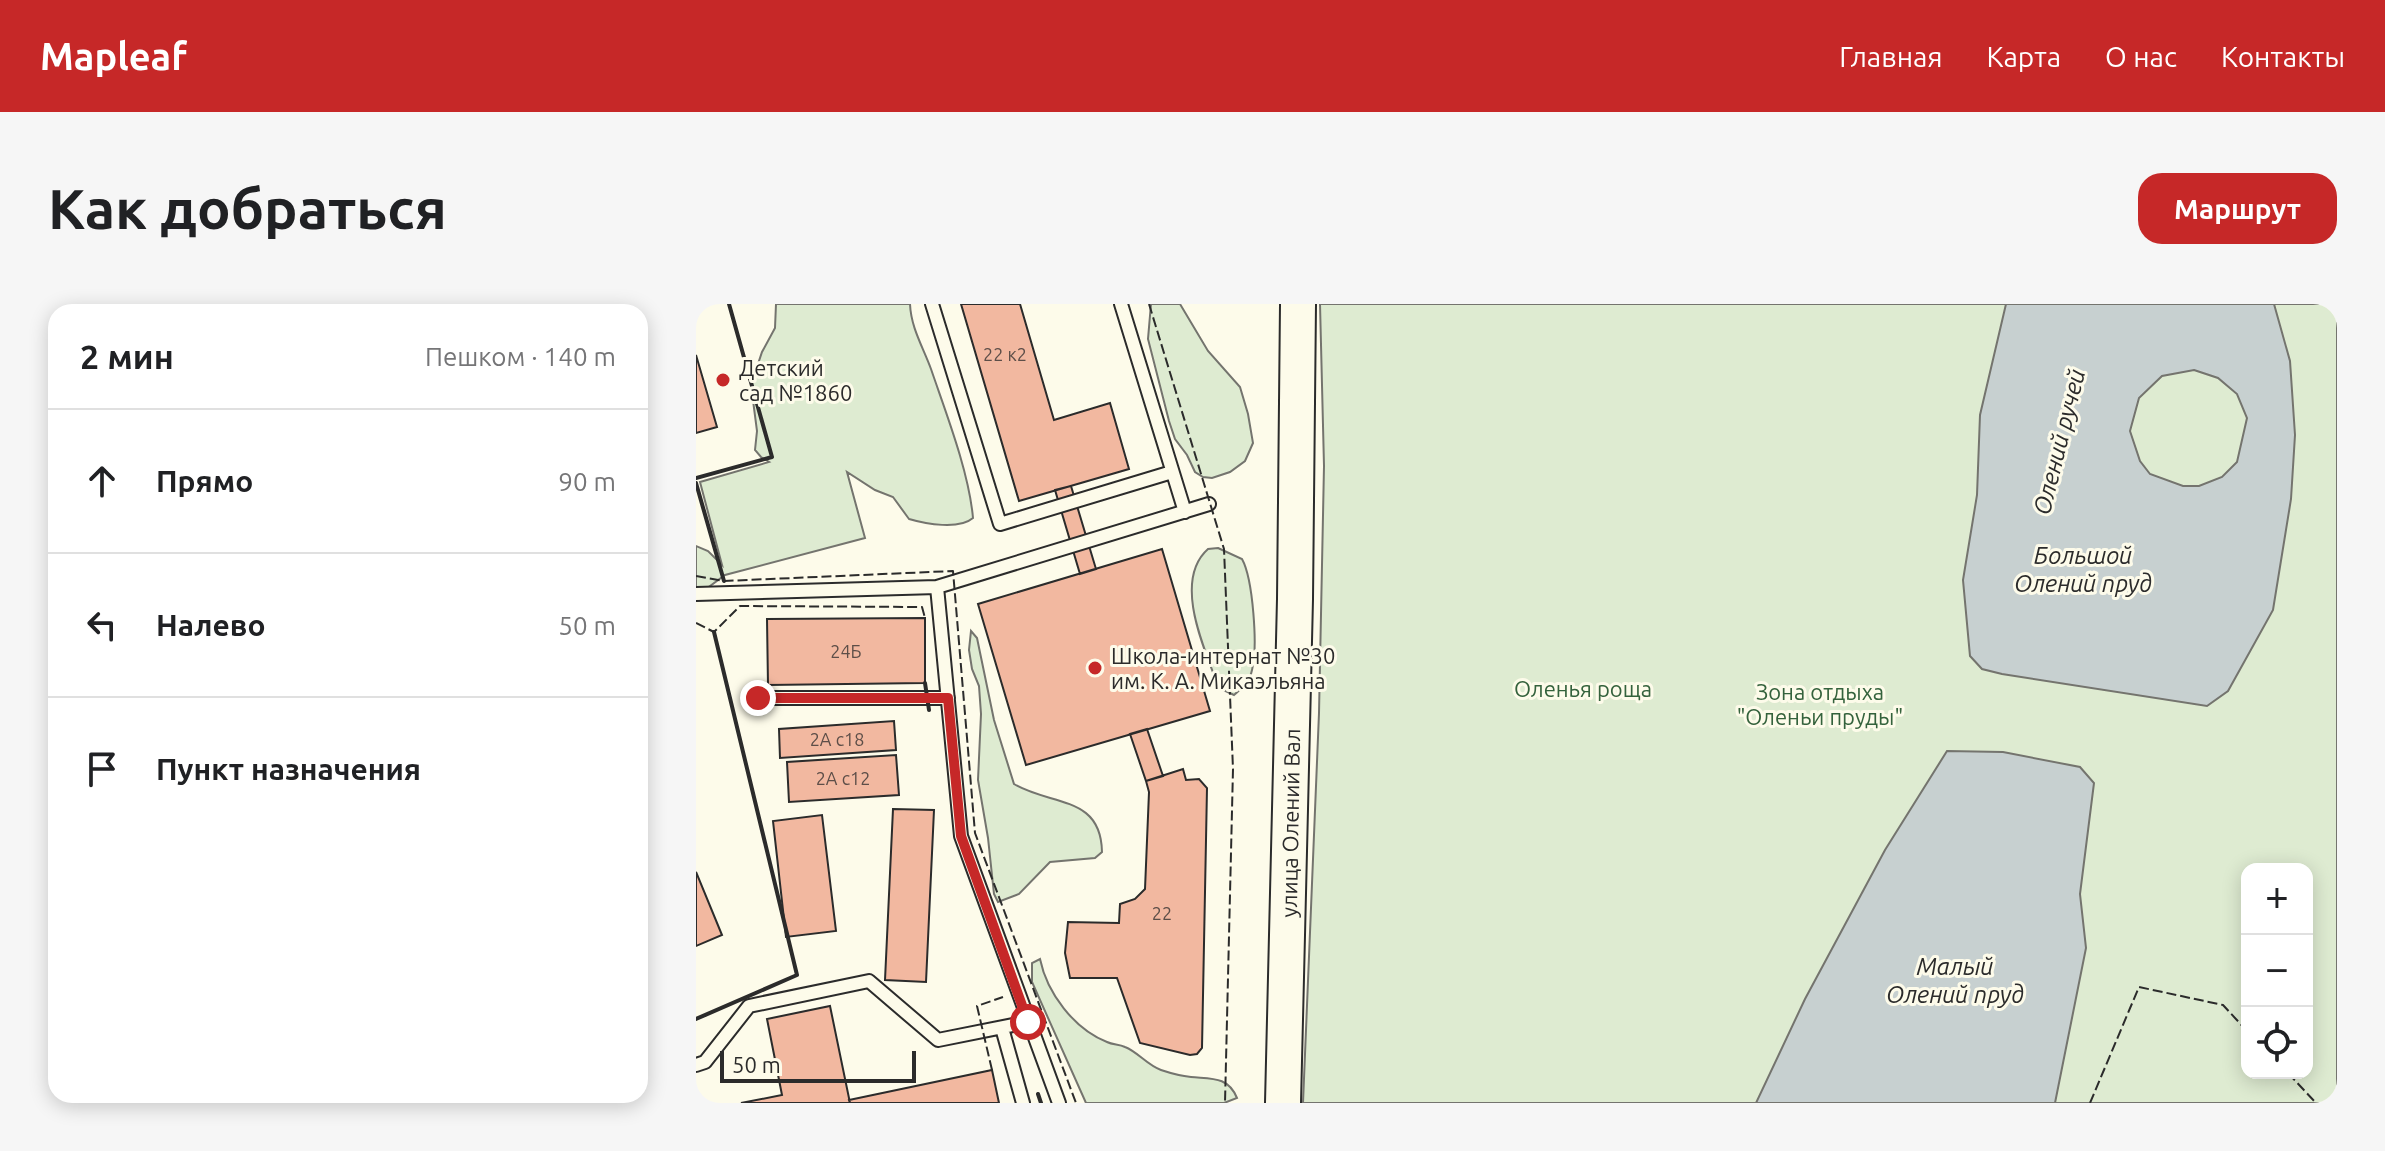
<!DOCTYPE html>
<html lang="ru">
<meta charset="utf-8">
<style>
:root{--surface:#fff;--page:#f6f6f6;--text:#202124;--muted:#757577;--line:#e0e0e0;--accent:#c62828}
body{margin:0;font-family:Ubuntu,sans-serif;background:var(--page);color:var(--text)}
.controls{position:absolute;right:24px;bottom:24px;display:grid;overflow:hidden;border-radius:16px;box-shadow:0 4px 20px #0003}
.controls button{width:72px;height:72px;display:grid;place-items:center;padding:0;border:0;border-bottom:2px solid var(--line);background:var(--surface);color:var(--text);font:40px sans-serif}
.scale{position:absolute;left:24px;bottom:20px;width:196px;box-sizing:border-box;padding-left:8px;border:4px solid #2b2b2b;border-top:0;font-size:22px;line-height:28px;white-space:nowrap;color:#2b2b2b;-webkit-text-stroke:6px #fdfbea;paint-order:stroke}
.stop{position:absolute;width:24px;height:24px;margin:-18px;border:6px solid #c62828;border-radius:50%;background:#fff}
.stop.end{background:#c62828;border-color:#fff;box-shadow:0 2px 8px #0008}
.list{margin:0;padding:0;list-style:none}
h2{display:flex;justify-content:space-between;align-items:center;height:104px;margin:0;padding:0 32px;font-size:34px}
h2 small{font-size:26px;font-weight:400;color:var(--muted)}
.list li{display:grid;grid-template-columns:52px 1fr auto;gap:24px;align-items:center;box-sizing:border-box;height:144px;padding:0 32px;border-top:2px solid var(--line)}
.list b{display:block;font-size:30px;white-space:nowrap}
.list em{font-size:26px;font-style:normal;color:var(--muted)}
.icon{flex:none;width:44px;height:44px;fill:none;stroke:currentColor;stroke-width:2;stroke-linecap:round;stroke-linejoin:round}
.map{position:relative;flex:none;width:1641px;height:799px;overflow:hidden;border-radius:24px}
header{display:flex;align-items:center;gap:48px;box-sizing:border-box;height:112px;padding:0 40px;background:var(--accent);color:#fff}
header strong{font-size:38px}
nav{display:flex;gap:44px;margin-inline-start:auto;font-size:28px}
.intro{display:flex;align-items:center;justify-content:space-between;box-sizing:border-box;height:192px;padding:0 48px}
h1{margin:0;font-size:56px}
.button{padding:20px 36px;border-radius:24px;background:var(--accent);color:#fff;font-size:28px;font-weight:700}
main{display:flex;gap:48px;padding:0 48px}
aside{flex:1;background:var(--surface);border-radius:24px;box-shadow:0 4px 20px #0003}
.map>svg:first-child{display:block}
</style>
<header>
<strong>Mapleaf</strong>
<nav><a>Главная</a><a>Карта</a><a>О нас</a><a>Контакты</a></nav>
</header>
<div class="intro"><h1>Как добраться</h1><a class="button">Маршрут</a></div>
<main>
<aside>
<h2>2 мин<small>Пешком · 140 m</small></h2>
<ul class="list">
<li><svg class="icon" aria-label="ahead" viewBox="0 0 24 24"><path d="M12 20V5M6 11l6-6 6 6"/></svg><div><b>Прямо</b></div><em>90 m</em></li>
<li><svg class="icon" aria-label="left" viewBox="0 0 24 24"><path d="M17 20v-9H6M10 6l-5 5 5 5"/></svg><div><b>Налево</b></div><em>50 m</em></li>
<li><svg class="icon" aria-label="arrive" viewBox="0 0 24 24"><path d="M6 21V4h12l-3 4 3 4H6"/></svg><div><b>Пункт назначения</b></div></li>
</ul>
</aside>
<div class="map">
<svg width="1641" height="799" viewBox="0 0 1641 799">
<rect width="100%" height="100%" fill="#fdfbea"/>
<path fill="#deebd1" stroke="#74746e" stroke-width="2" fill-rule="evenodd" d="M 80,0 L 214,0 C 215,24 227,43 235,65 C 250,109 273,168 277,214 C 263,226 230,220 213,215 L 197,193 L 179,186 L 151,168 L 169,234 L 29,271 L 10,285 L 0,287 L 0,242 L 12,247 L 26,261 L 4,178 L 73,158 L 65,153 L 59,146 L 61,127 L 55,81 L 66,48 L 79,24 Z
M 455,0 L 484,0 L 512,47 L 544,83 L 552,110 L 557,139 L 549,157 L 534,168 L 516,174 L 507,173 L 499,168 L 491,151 L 479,135 L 473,117 L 452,35 Z
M 624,0 L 1641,0 L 1641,799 L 607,799 L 623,409 L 628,162 ZM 1551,565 L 1611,565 L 1611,769 L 1551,769 Z
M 522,244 L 546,255 C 557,275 562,343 556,366 C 554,377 546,384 538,391 L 523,384 C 509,346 476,277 512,245 Z
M 275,327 L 281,334 L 298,416 L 318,480 C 355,502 405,491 406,548 L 399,554 L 354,558 L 323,590 L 302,598 L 298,590 L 292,534 L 282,476 L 285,410 L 283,382 L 276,365 L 273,346 Z
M 344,655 C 351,689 378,725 411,738 C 417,741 423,740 429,743 C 442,748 451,761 465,766 C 474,769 485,772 495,773 C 515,775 532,772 541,794 L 528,799 L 390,799 L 336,678 L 336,659 Z"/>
<path fill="#c7d0d0" stroke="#74746e" stroke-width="2" fill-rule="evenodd" d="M 1310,0 L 1578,0 L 1594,57 L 1599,131 L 1595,195 L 1577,306 L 1532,387 L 1511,402 L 1306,370 L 1286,365 L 1274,352 L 1267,276 L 1281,191 L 1284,111 ZM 1498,66 L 1522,74 L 1541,90 L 1551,114 L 1541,158 L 1526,173 L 1503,182 L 1487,182 L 1454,170 L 1444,157 L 1434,127 L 1443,94 L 1466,72 Z
M 1251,447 L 1307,448 L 1384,463 L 1398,479 L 1384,590 L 1390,644 L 1359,799 L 1060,799 L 1109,695 L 1189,546 Z"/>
<path fill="#f2b8a0" stroke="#2b2b2b" stroke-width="2" d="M 265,0 L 324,0 L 358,116 L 414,99 L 433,165 L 323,197 Z
M 0,51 L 21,123 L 0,129 Z
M 375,182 L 400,265 L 384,270 L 359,186 Z
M 466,245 L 514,407 L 330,461 L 282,300 Z
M 229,314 L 229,379 L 72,381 L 71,315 Z
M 198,417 L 200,446 L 84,454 L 83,425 Z
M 451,425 L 467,472 L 450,477 L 434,430 Z
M 200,451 L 203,491 L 93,498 L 91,458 Z
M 487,465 L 490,476 L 503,475 L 511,484 L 506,744 L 501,750 L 494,751 L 444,739 L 421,674 L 374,674 L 369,649 L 372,618 L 423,619 L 424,600 L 439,595 L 449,585 L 453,488 L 450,477 Z
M 197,505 L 238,506 L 230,678 L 189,676 Z
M 126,511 L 140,627 L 90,633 L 77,517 Z
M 0,568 L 26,631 L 0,642 Z
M 134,702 L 154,799 L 45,799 L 86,791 L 71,715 Z
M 296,766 L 303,799 L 154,799 L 153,796 Z"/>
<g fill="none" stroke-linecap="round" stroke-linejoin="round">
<defs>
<path id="lane" d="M 236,0 L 304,220 L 476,168
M 425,0 L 489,208
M 241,283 L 265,532 L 363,799
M 0,290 L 241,283 L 513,200
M 62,394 L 252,394
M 306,724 L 327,799
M 0,761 L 9,758 L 53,702 L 173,677 L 242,736 L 332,718"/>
<path id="secondary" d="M 587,799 L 599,295 L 602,0"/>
</defs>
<use href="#lane" stroke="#2b2b2b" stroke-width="16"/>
<use href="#secondary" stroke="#2b2b2b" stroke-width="38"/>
<use href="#lane" stroke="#fdfbea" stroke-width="12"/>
<use href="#secondary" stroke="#fdfbea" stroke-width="34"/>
<path stroke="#2b2b2b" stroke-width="2" stroke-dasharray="10 4" stroke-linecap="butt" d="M 453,0 L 528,245 L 537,465 L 529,799
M 0,272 L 28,277 L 257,267 L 279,529 L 380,799
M 0,319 L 18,328 L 44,302 L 226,303 L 229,314
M 296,766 L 281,702 L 307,693
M 1592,769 L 1620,799
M 1394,799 L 1443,683 L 1527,701 L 1551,727"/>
<path stroke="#2b2b2b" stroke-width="4" d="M 0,174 L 76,153 L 33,0
M 0,179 L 28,277
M 229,379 L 233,406
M 0,715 L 101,671 L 18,328
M 342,790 L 345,799"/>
</g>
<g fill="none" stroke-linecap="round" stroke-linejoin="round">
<path stroke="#c62828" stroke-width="10" d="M 62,394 L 252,394 L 265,532 L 332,718"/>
</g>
<g fill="#c62828" stroke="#fdfbea" stroke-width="3">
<circle cx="27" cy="76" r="8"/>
<circle cx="399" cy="364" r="8"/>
</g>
<g text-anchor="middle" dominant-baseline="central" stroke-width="6" stroke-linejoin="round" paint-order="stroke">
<g font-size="18" fill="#5d4e48">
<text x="309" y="50">22 к2</text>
<text x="150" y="347">24Б</text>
<text x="141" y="435">2А с18</text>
<text x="147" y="474">2А с12</text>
<text x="466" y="609">22</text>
</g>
<g font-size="22" fill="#2b2b2b" stroke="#fdfbea" text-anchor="start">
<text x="43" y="63">Детский<tspan x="43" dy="25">сад №1860</tspan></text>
<text x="415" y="351">Школа-интернат №30<tspan x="415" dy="25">им. К. А. Микаэльяна</tspan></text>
</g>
<g font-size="22" fill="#34623c" stroke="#fdfbea">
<text x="887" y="384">Оленья роща</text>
<text x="1124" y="387">Зона отдыха<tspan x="1124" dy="25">"Оленьи пруды"</tspan></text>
</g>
<g font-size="22" fill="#2b2b2b" stroke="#fdfbea">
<text transform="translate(594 519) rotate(-89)">улица Олений Вал</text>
</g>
<g font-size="24" font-style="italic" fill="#2b2b2b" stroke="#fdfbea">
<text transform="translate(1363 138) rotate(-76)">Олений ручей</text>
<text x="1387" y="251">Большой<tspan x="1387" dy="28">Олений пруд</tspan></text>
<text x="1259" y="662">Малый<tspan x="1259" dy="28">Олений пруд</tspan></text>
</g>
</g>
</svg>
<div class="controls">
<button>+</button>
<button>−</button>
<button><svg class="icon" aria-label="locate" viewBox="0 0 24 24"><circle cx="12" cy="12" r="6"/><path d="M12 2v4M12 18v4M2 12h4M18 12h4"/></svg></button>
</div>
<div class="scale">50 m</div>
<div class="stop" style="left:332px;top:718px"></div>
<div class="stop end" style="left:62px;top:394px"></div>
</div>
</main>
